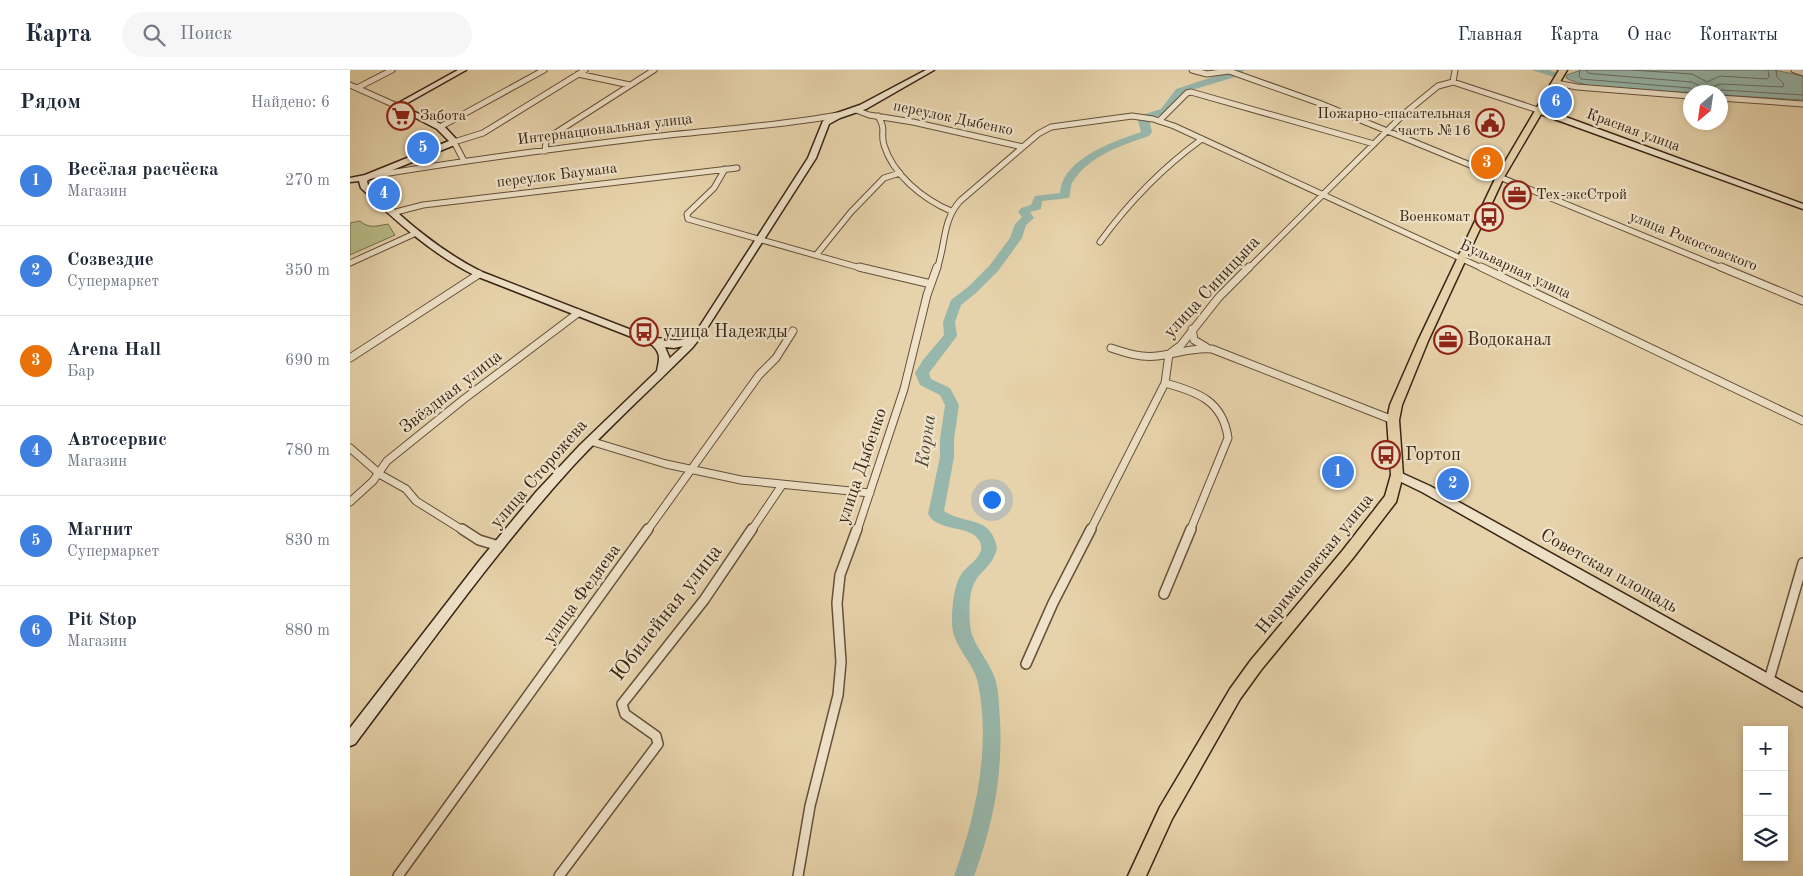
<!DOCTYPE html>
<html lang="ru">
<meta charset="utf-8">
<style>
:root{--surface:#fff;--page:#f6f6f7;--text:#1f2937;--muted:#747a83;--line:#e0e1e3;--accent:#0b8043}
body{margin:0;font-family:"Old Standard TT",serif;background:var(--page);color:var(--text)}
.controls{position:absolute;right:15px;bottom:15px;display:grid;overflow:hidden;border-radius:0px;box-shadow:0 2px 8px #0003}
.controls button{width:45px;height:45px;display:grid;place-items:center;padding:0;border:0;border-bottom:1px solid var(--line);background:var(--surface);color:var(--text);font:25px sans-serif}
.compass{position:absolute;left:1333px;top:15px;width:45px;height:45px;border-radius:50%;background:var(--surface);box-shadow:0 2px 8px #0003;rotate:209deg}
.you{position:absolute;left:641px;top:429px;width:18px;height:18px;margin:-12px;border:4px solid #fff;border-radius:50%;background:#1a73e8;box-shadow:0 0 0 8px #1a73e833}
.badge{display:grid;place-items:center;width:32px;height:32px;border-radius:50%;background:var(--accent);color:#fff;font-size:16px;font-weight:700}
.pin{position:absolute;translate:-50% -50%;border:2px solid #fff;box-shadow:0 1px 5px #0006}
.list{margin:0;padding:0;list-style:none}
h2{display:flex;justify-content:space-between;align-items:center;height:65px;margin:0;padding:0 20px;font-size:21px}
h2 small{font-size:16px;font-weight:400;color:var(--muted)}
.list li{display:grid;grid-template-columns:32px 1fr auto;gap:15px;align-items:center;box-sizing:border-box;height:90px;padding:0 20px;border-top:1px solid var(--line)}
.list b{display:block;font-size:19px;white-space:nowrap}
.list p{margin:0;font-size:16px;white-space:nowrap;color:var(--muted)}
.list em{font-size:16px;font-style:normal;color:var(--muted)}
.icon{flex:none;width:28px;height:28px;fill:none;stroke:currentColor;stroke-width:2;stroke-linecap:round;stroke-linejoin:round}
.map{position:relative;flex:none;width:1453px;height:806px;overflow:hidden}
header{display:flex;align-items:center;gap:30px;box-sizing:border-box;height:70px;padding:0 25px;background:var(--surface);border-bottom:1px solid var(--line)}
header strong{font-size:24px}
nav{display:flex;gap:28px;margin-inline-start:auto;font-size:18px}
.search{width:350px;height:45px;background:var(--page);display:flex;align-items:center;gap:12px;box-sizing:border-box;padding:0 18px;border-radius:28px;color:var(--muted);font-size:19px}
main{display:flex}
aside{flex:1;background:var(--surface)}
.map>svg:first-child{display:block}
</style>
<header>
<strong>Карта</strong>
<div class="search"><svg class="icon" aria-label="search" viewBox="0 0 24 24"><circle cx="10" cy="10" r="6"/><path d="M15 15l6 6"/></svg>Поиск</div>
<nav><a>Главная</a><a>Карта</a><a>О нас</a><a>Контакты</a></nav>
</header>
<main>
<aside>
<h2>Рядом<small>Найдено: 6</small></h2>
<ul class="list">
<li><span class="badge" style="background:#3f7fe0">1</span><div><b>Весёлая расчёска</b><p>Магазин</p></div><em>270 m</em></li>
<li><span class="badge" style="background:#3f7fe0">2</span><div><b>Созвездие</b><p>Супермаркет</p></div><em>350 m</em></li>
<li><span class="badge" style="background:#e8710a">3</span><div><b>Arena Hall</b><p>Бар</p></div><em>690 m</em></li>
<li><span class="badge" style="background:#3f7fe0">4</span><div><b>Автосервис</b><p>Магазин</p></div><em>780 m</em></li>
<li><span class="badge" style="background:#3f7fe0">5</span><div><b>Магнит</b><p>Супермаркет</p></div><em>830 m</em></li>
<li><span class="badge" style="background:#3f7fe0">6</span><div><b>Pit Stop</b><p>Магазин</p></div><em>880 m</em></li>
</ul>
</aside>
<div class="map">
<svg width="1453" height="806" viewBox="0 0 1453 806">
<rect width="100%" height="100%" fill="#e7d3ab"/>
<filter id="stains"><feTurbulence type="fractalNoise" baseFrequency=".004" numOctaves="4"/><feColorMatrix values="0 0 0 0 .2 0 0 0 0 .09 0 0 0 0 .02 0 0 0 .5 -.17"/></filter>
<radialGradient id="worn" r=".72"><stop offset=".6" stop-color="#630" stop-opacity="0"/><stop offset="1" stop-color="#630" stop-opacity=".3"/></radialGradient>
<path fill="#b7bc88" stroke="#78704e" d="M 10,151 C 19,159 26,156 38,154 L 45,165 L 0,185 L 0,153 Z"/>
<path fill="#97b7ac" stroke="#717d70" d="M 1231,0 L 1424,0 L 1453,6 L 1453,30 L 1371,25 L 1370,22 C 1340,23 1238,22 1216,8 L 1217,5 Z"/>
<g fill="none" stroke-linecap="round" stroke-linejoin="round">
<path stroke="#686e60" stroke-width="1" d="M 1230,0 L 1229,6 L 1231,9 L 1340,18 L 1345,22
M 1236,0 L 1238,3 L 1245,4 L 1342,12 L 1348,15 L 1352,22
M 1282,0 L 1342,4 L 1357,12 L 1370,6 L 1417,9 L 1419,7 L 1418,0
M 1360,22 L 1364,16 L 1371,14 L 1433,17 L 1434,14 L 1427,7 L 1426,0
M 1367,22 L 1372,20 L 1453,25"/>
<path fill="#97b7ac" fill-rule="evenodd" d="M 884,0 L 895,0 L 885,7 L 832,23 L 817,43 L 799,49 L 802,62 L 799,66 C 770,76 738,86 722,113 C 720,118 721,124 719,128 L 692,131 L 691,139 L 680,142 L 684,148 L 676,155 L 672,168 L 648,201 L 626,223 L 611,235 L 605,252 L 607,266 L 579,303 L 581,309 L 600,318 L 609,335 L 604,369 L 604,387 L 594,441 C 615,455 641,445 647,478 C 643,497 628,502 623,516 C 619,526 619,543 620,554 C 621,575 641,591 646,612 C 649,624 649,637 650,650 C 653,704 643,755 624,806 L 604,806 C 626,746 641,677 628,613 C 623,591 603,577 602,554 C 602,538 603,516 612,503 C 619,494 636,485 630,472 C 622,454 588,463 578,444 L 590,387 L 590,369 L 595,335 L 590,325 L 570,315 L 565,303 L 573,290 L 594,265 L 593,252 L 601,230 L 618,217 L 640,195 L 660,168 L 665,154 L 672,147 L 668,142 L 671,138 L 681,135 L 685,126 L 710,123 C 713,88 763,72 791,62 L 788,51 L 792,45 L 811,39 L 826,19 Z
M 1182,0 L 1199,0 L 1209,4 L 1204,7 Z"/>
<defs>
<path id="street-far2" d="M 842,0 L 857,4 L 879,1 L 969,33 L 1374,199
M 1444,0 L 1453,3
M 228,4 L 280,15
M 1103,12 L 1188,40
M 1206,13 L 1227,17 L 1340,26
M 0,15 L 47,36
M 7,18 L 42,0
M 1370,28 L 1453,34
M 506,40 L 519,45 L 563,52 L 673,77
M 528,46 C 537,61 530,62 534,75 C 543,105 573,129 601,141
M 809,51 L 837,23 L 841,22 L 1024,74
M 90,57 L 194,0
M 195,81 L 196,71 L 204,64 L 304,0
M 114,91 L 104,72 L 133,63 L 235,0
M 375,99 L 364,118 L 337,144 L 338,149 L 514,199
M 21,106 C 111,91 201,79 292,68 C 357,60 423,57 488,45
M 42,143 L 73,135 L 387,98
M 750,172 C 779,132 812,98 852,69
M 467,184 L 501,142 L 534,108 L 550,103
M 0,193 L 66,163
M 587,199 C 596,174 592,151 610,131 L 688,64 L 701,57 L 782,46 L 803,49 L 824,56 L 1134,199
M 898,199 L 1055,43 L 1088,16 L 1103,12 L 1105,0"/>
<path id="street-far1" d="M 509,197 L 581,214
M 1131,197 L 1453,351
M 1371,197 L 1453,231
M 842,259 L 844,270 L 856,277
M 761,278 C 776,283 791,288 807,286 C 826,284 843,277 862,279 L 1043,350
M 0,288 L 129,204
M 815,313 C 848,322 873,331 878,368 L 840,461
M 240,371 L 316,394 L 391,410 L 520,423
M 0,378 L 31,405 L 56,419 L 66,431 L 114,461
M 0,432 L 23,411 L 37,391 L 114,329 L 228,243
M 297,461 L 409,305 L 426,288 L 443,261
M 401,461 L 432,415
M 507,461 L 554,319 L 577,225 L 587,197
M 740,461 L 815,313 L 819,284 L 831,275 L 869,227 L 899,197"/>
<path id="street" d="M 112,459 L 129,470 L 149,476
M 814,524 L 841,459
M 676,594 L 703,533 L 741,459
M 1419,610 L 1453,493
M 48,806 L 298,459
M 209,806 L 308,674 L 306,666 L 275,644 L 272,634 L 354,530 L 402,459
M 448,806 L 460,736 L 488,625 L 491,592 L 487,533 L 490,505 L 507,459"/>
<path id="secondary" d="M 108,0 L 116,0 L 52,36 L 93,55 L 107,70 L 107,74 L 20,109 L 17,111 L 18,115 C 53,149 88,180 132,202 L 302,268 C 322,268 333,277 348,259 L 458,88 L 473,51 L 484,44 L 510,35 L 576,0 L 584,0 L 516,39 L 490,48 L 479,54 L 466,88 L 354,263 L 342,278 C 303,317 261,355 223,396 C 144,483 76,580 5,674 L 0,676 L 0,658 L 130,490 L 186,422 L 230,375 L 307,301 C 309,290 312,284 302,275 L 126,206 C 82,184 47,152 11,118 L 9,111 L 0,112 L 0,108 L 15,105 L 99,71 L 87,59 L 43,36 ZM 333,276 L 320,288 L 320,289 L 315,277 L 324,278 Z
M 1185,38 L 1191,38 L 1453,134 L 1453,139 L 1185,42 Z
M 1047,401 L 1080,416 L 1453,623 L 1453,637 L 1072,422 L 1043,408 L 1041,405 L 1043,402 Z"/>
<path id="primary" d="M 1209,0 L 1217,0 L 1154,107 L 1078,271 L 1052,335 L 1049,350 L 1053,405 L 1046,432 L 1003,488 L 911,600 L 890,629 L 822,749 L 796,806 L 778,806 L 810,737 L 880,619 L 901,590 L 993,480 L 1035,426 L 1041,405 L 1037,350 L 1040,335 L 1068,271 L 1146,107 Z"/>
</defs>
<use href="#street-far2" stroke="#64503a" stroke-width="7"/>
<use href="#street-far1" stroke="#64503a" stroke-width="9"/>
<use href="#street" stroke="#64503a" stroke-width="12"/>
<use href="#secondary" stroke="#392515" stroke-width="3"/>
<use href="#primary" stroke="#392515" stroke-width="3"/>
<use href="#street-far2" stroke="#efe2c8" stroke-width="5"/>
<use href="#street-far1" stroke="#efe2c8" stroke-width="7"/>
<use href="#street" stroke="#efe2c8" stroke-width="9"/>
<use href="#secondary" fill="#efe2c8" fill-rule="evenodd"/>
<use href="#primary" fill="#e7d3ab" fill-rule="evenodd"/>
</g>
<defs>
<symbol id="supermarket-ring" viewBox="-11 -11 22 22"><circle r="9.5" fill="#efe2c8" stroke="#8f2418" stroke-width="1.5"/><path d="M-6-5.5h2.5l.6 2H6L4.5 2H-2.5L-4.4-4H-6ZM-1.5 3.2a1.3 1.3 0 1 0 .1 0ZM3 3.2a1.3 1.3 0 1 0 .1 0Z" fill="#8f2418"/></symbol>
<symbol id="civic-ring" viewBox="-11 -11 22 22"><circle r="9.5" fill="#efe2c8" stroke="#8f2418" stroke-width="1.5"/><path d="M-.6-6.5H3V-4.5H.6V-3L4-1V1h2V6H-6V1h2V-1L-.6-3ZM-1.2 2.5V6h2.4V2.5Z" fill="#8f2418"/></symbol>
<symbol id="office-ring" viewBox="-11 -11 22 22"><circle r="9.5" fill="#efe2c8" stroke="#8f2418" stroke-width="1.5"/><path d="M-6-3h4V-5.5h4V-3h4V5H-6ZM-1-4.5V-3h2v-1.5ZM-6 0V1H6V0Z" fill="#8f2418"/></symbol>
<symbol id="bus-ring" viewBox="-11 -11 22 22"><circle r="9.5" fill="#efe2c8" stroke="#8f2418" stroke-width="1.5"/><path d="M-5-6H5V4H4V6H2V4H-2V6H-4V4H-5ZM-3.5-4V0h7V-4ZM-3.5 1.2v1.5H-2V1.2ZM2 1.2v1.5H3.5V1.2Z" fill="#8f2418"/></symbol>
</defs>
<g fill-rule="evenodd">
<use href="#supermarket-ring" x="35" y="30" width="32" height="32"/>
<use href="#civic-ring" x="1124" y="37" width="32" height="32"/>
<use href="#office-ring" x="1151" y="109" width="32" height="32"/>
<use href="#bus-ring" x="1123" y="131" width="32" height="32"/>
<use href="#bus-ring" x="278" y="246" width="32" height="32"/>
<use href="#office-ring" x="1082" y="254" width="32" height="32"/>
<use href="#bus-ring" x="1020" y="369" width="32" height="32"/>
</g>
<g text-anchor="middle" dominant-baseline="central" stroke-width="4.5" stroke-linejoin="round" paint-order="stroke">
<g font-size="15" fill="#392515" stroke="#efe2c8" text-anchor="end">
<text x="1121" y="44">Пожарно-спасательная<tspan x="1121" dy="17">часть №16</tspan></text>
<text x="70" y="46" text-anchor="start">Забота</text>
<text x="1186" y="125" text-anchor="start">Тех-эксСтрой</text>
<text x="1120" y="147">Военкомат</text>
</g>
<g font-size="15" fill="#392515" stroke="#efe2c8">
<text transform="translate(603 49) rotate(12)">переулок Дыбенко</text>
<text transform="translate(255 60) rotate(-7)">Интернациональная улица</text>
<text transform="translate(1283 61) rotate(20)">Красная улица</text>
<text transform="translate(207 106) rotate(-7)">переулок Баумана</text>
<text transform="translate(1343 172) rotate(22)">улица Рокоссовского</text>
<text transform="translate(1165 200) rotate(25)">Бульварная улица</text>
</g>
<g font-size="18" fill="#392515" stroke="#efe2c8">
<text transform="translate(862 217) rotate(-47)">улица Синицына</text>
<text transform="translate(101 322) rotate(-38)">Звёздная улица</text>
<text transform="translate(512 396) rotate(-71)">улица Дыбенко</text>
<text transform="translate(189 404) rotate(-49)">улица Сторожева</text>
<text transform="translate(965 494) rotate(-51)">Наримановская улица</text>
<text transform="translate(1259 501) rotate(29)">Советская площадь</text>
<text transform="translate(232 524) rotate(-54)">улица Федяева</text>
</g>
<g font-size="18" fill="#392515" stroke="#efe2c8" text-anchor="start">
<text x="313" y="262">улица Надежды</text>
<text x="1117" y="270">Водоканал</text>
<text x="1055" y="385">Гортоп</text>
</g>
<g font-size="19" font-style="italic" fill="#504a3b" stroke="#efe2c8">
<text transform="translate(577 371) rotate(-82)">Корна</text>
</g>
<g font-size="21" fill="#392515" stroke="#efe2c8">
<text transform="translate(317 543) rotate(-52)">Юбилейная улица</text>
</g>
</g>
<rect width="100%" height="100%" filter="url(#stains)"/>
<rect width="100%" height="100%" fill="url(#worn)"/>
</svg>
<div class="controls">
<button>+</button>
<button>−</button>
<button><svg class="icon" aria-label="layers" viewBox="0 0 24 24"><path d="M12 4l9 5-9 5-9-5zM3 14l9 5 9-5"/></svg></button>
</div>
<svg class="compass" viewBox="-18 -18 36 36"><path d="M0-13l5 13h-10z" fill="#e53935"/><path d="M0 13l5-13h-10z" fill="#747a83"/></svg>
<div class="you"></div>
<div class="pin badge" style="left:988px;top:402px;background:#3f7fe0">1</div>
<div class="pin badge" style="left:1103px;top:414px;background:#3f7fe0">2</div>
<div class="pin badge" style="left:1137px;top:93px;background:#e8710a">3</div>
<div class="pin badge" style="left:34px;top:124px;background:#3f7fe0">4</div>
<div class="pin badge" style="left:73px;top:78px;background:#3f7fe0">5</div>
<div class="pin badge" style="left:1206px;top:32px;background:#3f7fe0">6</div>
</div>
</main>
